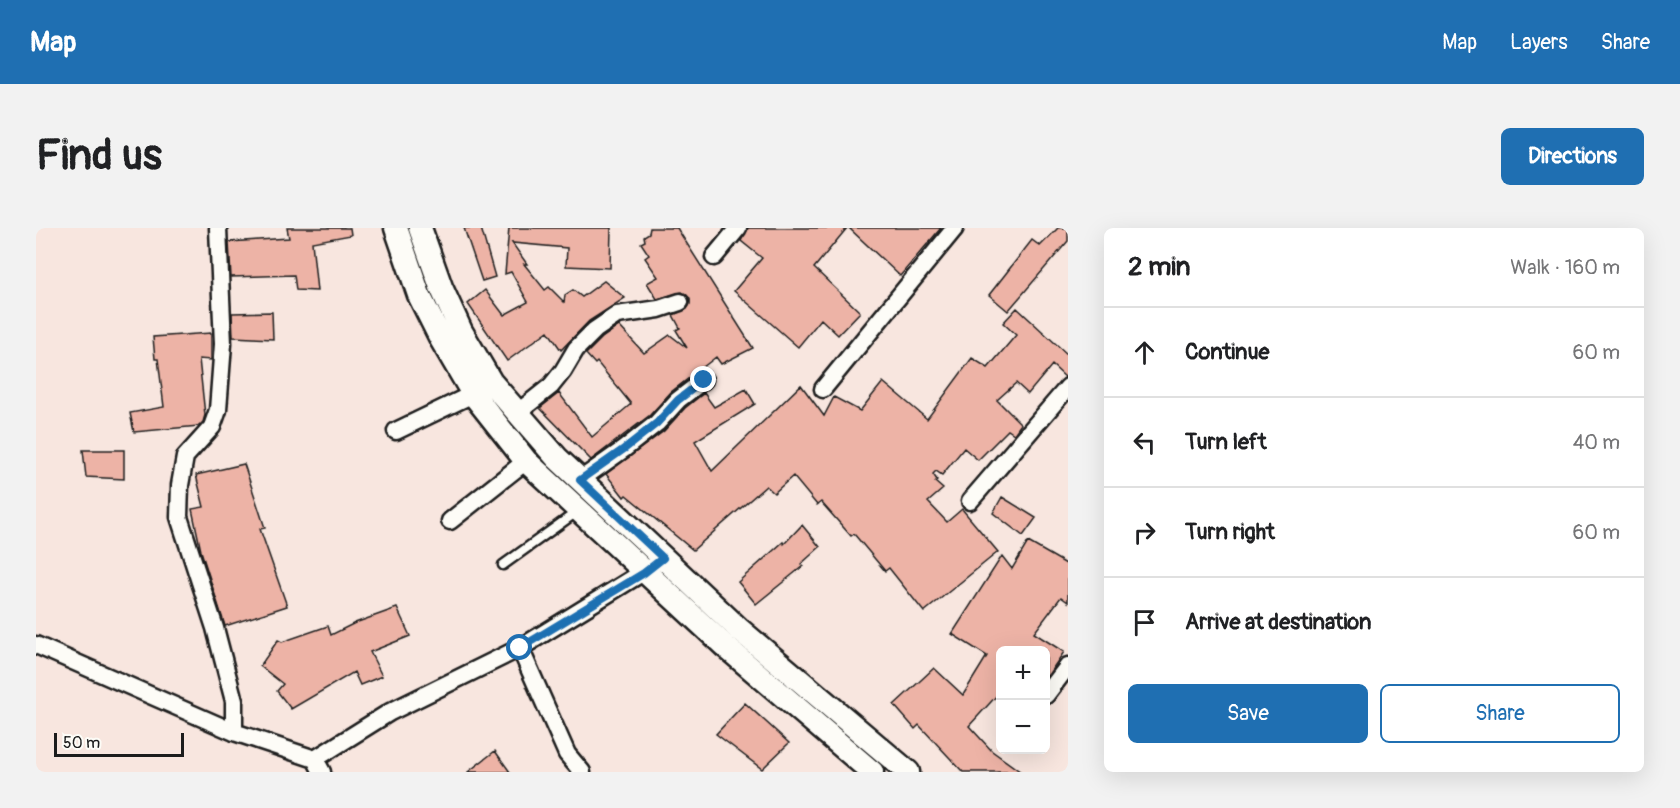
<!DOCTYPE html>
<meta charset="utf-8">
<style>
:root{--surface:#fff;--page:#f2f2f2;--text:#202124;--muted:#757577;--line:#e0e0e0;--accent:#1f6fb2}
body{margin:0;font-family:Pangolin,sans-serif;background:var(--page);color:var(--text)}
.controls{position:absolute;right:18px;bottom:18px;display:grid;overflow:hidden;border-radius:9px;box-shadow:0 6px 24px #0002}
.controls button{width:54px;height:54px;display:grid;place-items:center;padding:0;border:0;border-bottom:2px solid var(--line);background:var(--surface);color:var(--text);font:30px sans-serif}
.scale{position:absolute;left:18px;bottom:15px;width:130px;box-sizing:border-box;padding-left:6px;border:3px solid #1c1c1c;border-top:0;font-size:16px;line-height:21px;white-space:nowrap;color:#1c1c1c;-webkit-text-stroke:4px #fdfcf7;paint-order:stroke}
.stop{position:absolute;width:18px;height:18px;margin:-14px;border:4px solid #1f6fb2;border-radius:50%;background:#fff}
.stop.end{background:#1f6fb2;border-color:#fff;box-shadow:0 2px 6px #0008}
.list{margin:0;padding:0;list-style:none}
h2{display:flex;justify-content:space-between;align-items:center;height:78px;margin:0;padding:0 24px;font-size:26px}
h2 small{font-size:20px;font-weight:400;color:var(--muted)}
.list li{display:grid;grid-template-columns:39px 1fr auto;gap:18px;align-items:center;box-sizing:border-box;height:90px;padding:0 24px;border-top:2px solid var(--line)}
.list b{display:block;font-size:22px;white-space:nowrap}
.list em{font-size:20px;font-style:normal;color:var(--muted)}
.actions{display:flex;gap:12px;padding:18px 24px}
.actions a{flex:1;padding:14px 0;border:2px solid var(--accent);border-radius:9px;text-align:center;font-size:21px;color:var(--accent)}
.actions .main{background:var(--accent);color:#fff}
.icon{flex:none;width:33px;height:33px;fill:none;stroke:currentColor;stroke-width:2;stroke-linecap:round;stroke-linejoin:round}
.map{position:relative;flex:none;width:1032px;height:544px;overflow:hidden;border-radius:9px}
header{display:flex;align-items:center;gap:36px;box-sizing:border-box;height:84px;padding:0 30px;background:var(--accent);color:#fff}
header strong{font-size:28px}
nav{display:flex;gap:33px;margin-inline-start:auto;font-size:21px}
.intro{display:flex;align-items:center;justify-content:space-between;box-sizing:border-box;height:144px;padding:0 36px}
h1{margin:0;font-size:42px}
.button{padding:15px 27px;border-radius:9px;background:var(--accent);color:#fff;font-size:21px;font-weight:700}
main{display:flex;gap:36px;padding:0 36px}
aside{flex:1;background:var(--surface);border-radius:9px;box-shadow:0 6px 24px #0002}
.map>svg:first-child{display:block}
</style>
<header>
<strong>Map</strong>
<nav><a>Map</a><a>Layers</a><a>Share</a></nav>
</header>
<div class="intro"><h1>Find us</h1><a class="button">Directions</a></div>
<main>
<div class="map">
<svg width="1032" height="544" viewBox="0 0 1032 544">
<rect width="100%" height="100%" fill="#f8e6df"/>
<filter id="ink" filterUnits="userSpaceOnUse"><feTurbulence type="fractalNoise" baseFrequency=".0167" numOctaves="2"/><feDisplacementMap in="SourceGraphic" scale="12" xChannelSelector="R" yChannelSelector="G"/><feConvolveMatrix kernelMatrix="1 2 1 2 8 2 1 2 1" color-interpolation-filters="sRGB"/></filter>
<g filter="url(#ink)">
<path fill="#edb3a6" stroke="#1c1c1c" stroke-width="1.5" d="M 251,0 L 314,0 L 315,7 L 276,14 L 281,63 L 260,62 L 258,47 L 195,49 L 193,14 L 253,10 Z
M 428,0 L 445,0 L 459,49 L 446,53 Z
M 473,0 L 575,0 L 574,40 L 530,38 L 531,20 L 476,15 L 491,36 L 488,36 L 509,62 L 513,59 L 528,74 L 529,67 L 537,62 L 546,69 L 568,53 L 589,70 L 553,93 L 525,122 L 512,103 L 471,133 L 432,76 L 449,62 L 468,87 L 492,74 L 475,44 L 469,46 Z
M 614,0 L 641,0 L 717,120 L 685,136 L 680,129 L 635,164 L 614,187 L 555,232 L 504,180 L 523,165 L 556,209 L 595,176 L 561,134 L 559,136 L 550,126 L 566,110 L 583,98 L 608,125 L 634,107 L 651,120 L 640,102 L 644,100 L 637,87 L 651,81 L 654,76 L 654,70 L 646,64 L 621,71 L 611,55 L 622,49 L 609,30 L 613,27 L 605,15 L 609,13 L 608,8 L 613,5 Z
M 712,0 L 811,0 L 778,40 L 824,84 L 802,107 L 785,91 L 762,119 L 698,63 L 726,30 L 705,13 Z
M 813,0 L 905,0 L 864,48 Z
M 1022,0 L 1032,0 L 1032,13 L 972,83 L 953,67 L 996,12 L 1004,18 Z
M 981,80 L 1032,127 L 1032,149 L 1029,149 L 1016,137 L 992,166 L 980,155 L 961,172 L 985,196 L 978,206 L 972,202 L 942,232 L 928,220 L 906,247 L 900,243 L 897,246 L 901,252 L 899,254 L 907,261 L 892,274 L 911,294 L 926,281 L 962,324 L 888,384 L 853,340 L 849,343 L 818,306 L 815,308 L 785,274 L 781,277 L 757,248 L 738,265 L 730,258 L 657,322 L 590,267 L 588,269 L 570,246 L 628,203 L 649,180 L 668,165 L 678,179 L 710,161 L 719,176 L 659,213 L 676,243 L 765,157 L 788,188 L 798,169 L 824,183 L 847,154 L 891,191 L 936,130 L 952,140 L 980,107 L 967,95 Z
M 236,84 L 237,111 L 197,109 L 196,85 Z
M 175,105 L 175,132 L 163,131 L 169,187 L 167,194 L 163,198 L 98,204 L 94,185 L 128,179 L 122,131 L 119,131 L 117,109 Z
M 47,222 L 88,222 L 88,251 L 50,249 Z
M 208,236 L 229,300 L 224,301 L 251,378 L 189,398 L 165,323 L 156,281 L 168,279 L 160,247 Z
M 966,269 L 1000,290 L 987,308 L 957,285 Z
M 766,297 L 784,319 L 765,336 L 767,338 L 720,376 L 702,354 L 747,314 L 748,316 Z
M 992,314 L 1032,337 L 1032,374 L 1025,369 L 998,405 L 1028,424 L 1010,450 L 1010,423 L 964,423 L 964,464 L 933,498 L 956,523 L 985,544 L 927,544 L 883,497 L 879,501 L 858,477 L 898,440 L 927,467 L 951,428 L 916,406 L 966,328 L 976,341 Z
M 361,380 L 374,408 L 334,424 L 346,448 L 324,457 L 318,444 L 255,481 L 241,463 L 247,456 L 224,438 L 242,412 L 246,414 L 292,398 L 295,407 L 319,395 Z
M 709,475 L 753,515 L 726,541 L 680,506 Z
M 459,523 L 474,544 L 432,544 Z"/>
<g fill="none" stroke-linecap="round" stroke-linejoin="round">
<defs>
<path id="service" d="M 467,337 L 542,283"/>
<path id="minor" d="M 182,0 L 187,116 L 182,182 L 176,199 L 149,229 L 144,257 L 143,289 L 179,400 L 198,473 L 198,504
M 678,29 L 702,0
M 787,161 L 919,0
M 481,185 L 515,158 L 527,143 L 540,121 L 559,102 L 581,87 L 623,81 L 644,74
M 360,203 L 437,166
M 544,252 L 588,221 L 621,195 L 642,172 L 668,152
M 934,273 L 1032,159
M 414,293 L 490,233
M 0,417 L 198,504 L 279,531 L 354,484 L 484,420 L 617,338
M 484,420 L 531,526 L 546,544
M 1010,467 L 1032,438
M 279,531 L 286,544"/>
<path id="secondary" d="M 360,0 L 383,67 L 406,113 L 437,166 L 490,233 L 690,419 L 836,544
M 384,0 L 405,59 L 425,103 L 455,154 L 521,230 L 704,402 L 872,544"/>
</defs>
<use href="#service" stroke="#1c1c1c" stroke-width="13"/>
<use href="#minor" stroke="#1c1c1c" stroke-width="21"/>
<use href="#secondary" stroke="#1c1c1c" stroke-width="27"/>
<use href="#service" stroke="#fdfcf7" stroke-width="8"/>
<use href="#minor" stroke="#fdfcf7" stroke-width="16"/>
<use href="#secondary" stroke="#fdfcf7" stroke-width="22"/>
</g>
</g>
<g fill="none" stroke-linecap="round" stroke-linejoin="round" filter="url(#ink)">
<path stroke="#1f6fb2" stroke-width="8" d="M 484,420 L 608,345 L 627,330 L 544,252 L 588,221 L 621,195 L 642,172 L 668,152"/>
</g>
</svg>
<div class="controls">
<button>+</button>
<button>−</button>
</div>
<div class="scale">50 m</div>
<div class="stop" style="left:484px;top:420px"></div>
<div class="stop end" style="left:668px;top:152px"></div>
</div>
<aside>
<h2>2 min<small>Walk · 160 m</small></h2>
<ul class="list">
<li><svg class="icon" aria-label="ahead" viewBox="0 0 24 24"><path d="M12 20V5M6 11l6-6 6 6"/></svg><div><b>Continue</b></div><em>60 m</em></li>
<li><svg class="icon" aria-label="left" viewBox="0 0 24 24"><path d="M17 20v-9H6M10 6l-5 5 5 5"/></svg><div><b>Turn left</b></div><em>40 m</em></li>
<li><svg class="icon" aria-label="right" viewBox="0 0 24 24"><path d="M7 20v-9h11M14 6l5 5-5 5"/></svg><div><b>Turn right</b></div><em>60 m</em></li>
<li><svg class="icon" aria-label="arrive" viewBox="0 0 24 24"><path d="M6 21V4h12l-3 4 3 4H6"/></svg><div><b>Arrive at destination</b></div></li>
</ul>
<div class="actions"><a class="main">Save</a><a>Share</a></div>
</aside>
</main>
